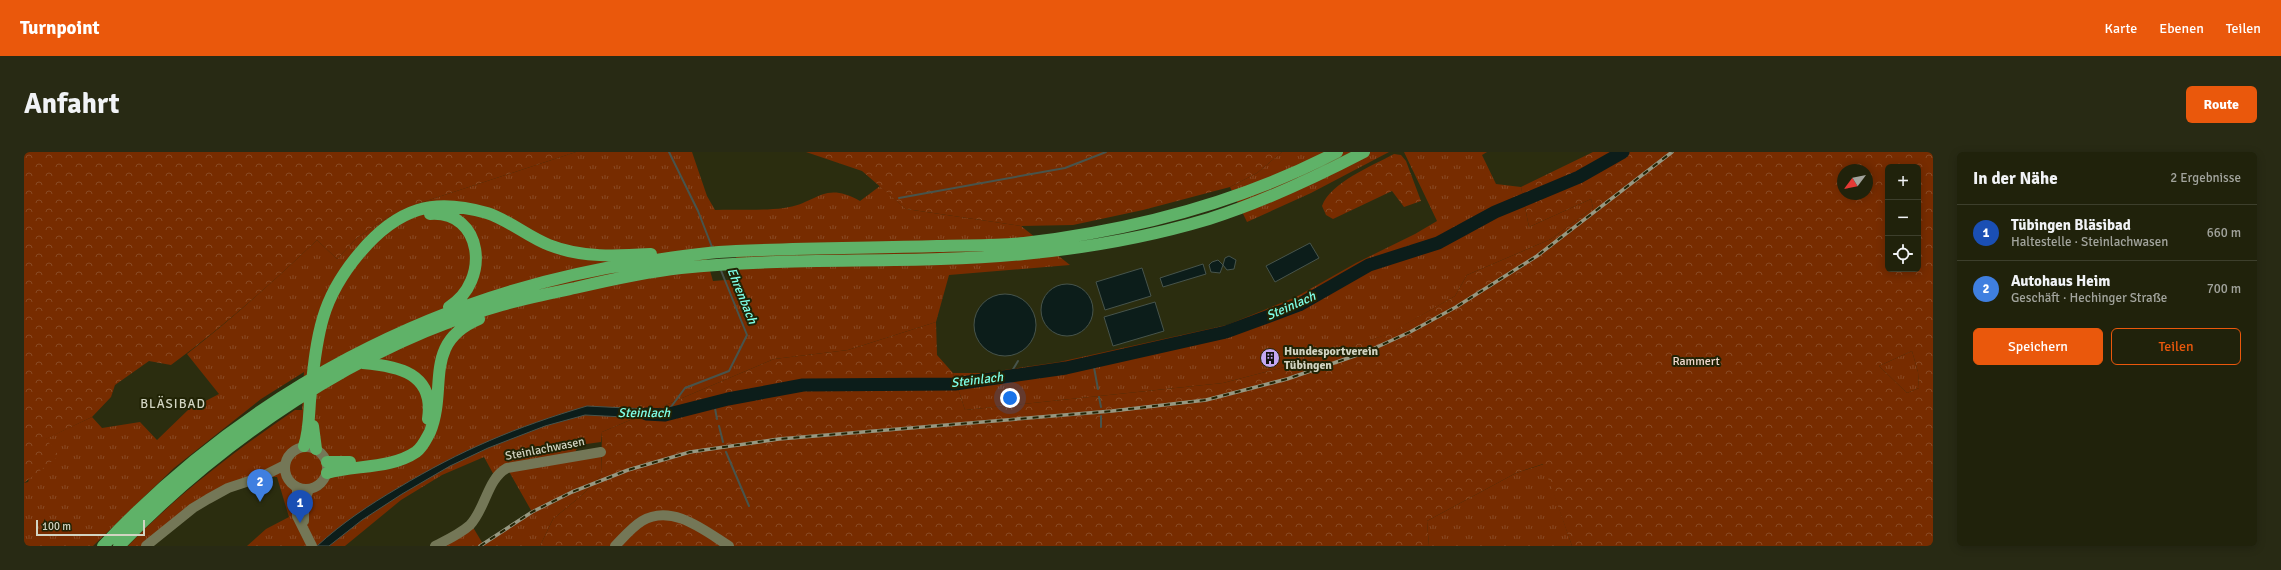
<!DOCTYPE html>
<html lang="de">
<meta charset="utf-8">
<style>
:root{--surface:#20220b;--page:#282a14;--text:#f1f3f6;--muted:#a2a49d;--line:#3d3f2c;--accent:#ea580c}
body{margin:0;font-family:Signika,sans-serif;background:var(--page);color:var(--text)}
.controls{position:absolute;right:12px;top:12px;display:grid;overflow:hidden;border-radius:6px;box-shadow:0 2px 10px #0003}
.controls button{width:36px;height:36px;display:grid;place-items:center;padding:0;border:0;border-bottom:1px solid var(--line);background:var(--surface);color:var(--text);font:20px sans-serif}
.compass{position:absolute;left:1813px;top:12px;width:36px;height:36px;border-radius:50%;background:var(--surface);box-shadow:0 2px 10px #0003;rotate:238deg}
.scale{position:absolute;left:12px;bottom:10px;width:109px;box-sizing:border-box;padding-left:4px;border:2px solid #d2d4c2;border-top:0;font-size:11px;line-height:14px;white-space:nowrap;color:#d2d4c2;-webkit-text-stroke:3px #212305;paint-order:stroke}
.you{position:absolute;left:986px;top:246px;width:14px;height:14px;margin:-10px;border:3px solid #fff;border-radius:50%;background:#1a73e8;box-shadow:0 0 0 6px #1a73e833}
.badge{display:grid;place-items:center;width:26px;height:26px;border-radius:50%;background:var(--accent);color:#fff;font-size:13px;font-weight:700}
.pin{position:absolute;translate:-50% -33px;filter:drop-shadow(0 1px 2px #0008)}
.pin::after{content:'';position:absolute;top:21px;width:14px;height:12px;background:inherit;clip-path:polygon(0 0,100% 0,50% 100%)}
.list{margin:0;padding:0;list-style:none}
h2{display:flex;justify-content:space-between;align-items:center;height:52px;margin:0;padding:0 16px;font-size:17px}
h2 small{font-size:13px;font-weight:400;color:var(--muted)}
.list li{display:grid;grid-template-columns:26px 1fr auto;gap:12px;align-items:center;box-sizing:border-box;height:56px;padding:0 16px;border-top:1px solid var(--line)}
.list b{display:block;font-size:15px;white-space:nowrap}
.list p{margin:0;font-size:13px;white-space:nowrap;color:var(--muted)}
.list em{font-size:13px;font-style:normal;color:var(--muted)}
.actions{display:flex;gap:8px;padding:12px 16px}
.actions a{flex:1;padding:9px 0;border:1px solid var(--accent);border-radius:6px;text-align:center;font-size:14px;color:var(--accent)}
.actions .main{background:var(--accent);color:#fff}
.icon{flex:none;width:22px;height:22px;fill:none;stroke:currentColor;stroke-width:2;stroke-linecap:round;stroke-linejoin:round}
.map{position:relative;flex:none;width:1909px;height:394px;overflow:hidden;border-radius:6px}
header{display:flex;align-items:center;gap:24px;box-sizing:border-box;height:56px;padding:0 20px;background:var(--accent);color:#fff}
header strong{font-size:19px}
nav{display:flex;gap:22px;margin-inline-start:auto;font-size:14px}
.intro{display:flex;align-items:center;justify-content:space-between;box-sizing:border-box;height:96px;padding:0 24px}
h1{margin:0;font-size:28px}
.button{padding:10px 18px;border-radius:6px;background:var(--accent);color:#fff;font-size:14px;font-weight:700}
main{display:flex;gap:24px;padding:0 24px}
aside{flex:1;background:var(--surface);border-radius:6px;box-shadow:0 2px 10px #0003}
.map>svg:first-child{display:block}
</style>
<header>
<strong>Turnpoint</strong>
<nav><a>Karte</a><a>Ebenen</a><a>Teilen</a></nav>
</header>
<div class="intro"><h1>Anfahrt</h1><a class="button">Route</a></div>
<main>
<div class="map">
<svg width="1909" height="394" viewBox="0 0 1909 394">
<defs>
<pattern id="grass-tufts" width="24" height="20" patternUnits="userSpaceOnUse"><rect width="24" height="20" fill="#772c00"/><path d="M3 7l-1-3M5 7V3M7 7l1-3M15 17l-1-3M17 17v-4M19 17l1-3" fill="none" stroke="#894a24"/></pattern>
<pattern id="forest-crowns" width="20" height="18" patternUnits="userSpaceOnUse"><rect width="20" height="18" fill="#772c00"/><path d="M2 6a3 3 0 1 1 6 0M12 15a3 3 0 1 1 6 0" fill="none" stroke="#894a24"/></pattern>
</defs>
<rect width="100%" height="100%" fill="#2b2d0f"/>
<path fill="url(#grass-tufts)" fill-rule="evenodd" d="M 552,0 L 668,0 L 683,44 L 691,58 C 714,57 738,59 760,56 C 793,52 799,28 836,49 L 856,34 L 882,57 L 997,74 L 1046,113 L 925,123 L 912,170 L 824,198 L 750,207 L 578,280 L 577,290 L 555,293 L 549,304 L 577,300 L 577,324 L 557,344 L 529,367 L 516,394 L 411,394 L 447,372 L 459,392 L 508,360 L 483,316 L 471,325 L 460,305 L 418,323 L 377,348 L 321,394 L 223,394 L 242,377 L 265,365 L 253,325 L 237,325 L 204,336 L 122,394 L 104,394 C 154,342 211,299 271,258 L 278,258 L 280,220 L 237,247 L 150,316 L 69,394 L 0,394 L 0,331 L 4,330 L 21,287 L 68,265 L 78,276 L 116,270 L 133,288 L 164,258 L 195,242 L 163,202 C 209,166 251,128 293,88 L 313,107 L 333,86 L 361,67 L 396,51 ZM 680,98 L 711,99 L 716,127 L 689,129 Z
M 1258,0 L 1365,0 L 1287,41 L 1223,70 L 1206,35 L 1233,21 Z
M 1380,0 L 1463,0 L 1458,3 L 1472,32 L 1497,35 L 1505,75 L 1567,47 L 1569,56 L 1527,87 L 1443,123 L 1431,144 L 1365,182 L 1272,212 L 1199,231 L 941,258 L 929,221 L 960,221 L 1035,210 L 1203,173 L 1272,145 L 1332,111 L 1391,82 L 1413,69 Z
M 1888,199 L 1894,220 L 1895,236 L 1883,241 L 1855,214 Z
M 1520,312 L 1548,394 L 1405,394 L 1403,369 L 1492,321 Z"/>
<path fill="url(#forest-crowns)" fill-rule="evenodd" d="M 0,0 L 552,0 L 396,51 L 361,67 L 333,86 L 313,107 L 293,88 C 246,133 199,175 147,213 L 125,209 L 91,233 L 87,245 L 68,265 L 22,287 L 35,304 L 0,331 Z
M 782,0 L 1258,0 L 1233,21 L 1206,35 L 1119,58 L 1049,73 L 997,74 L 882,57 L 838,19 Z
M 1569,0 L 1909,0 L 1909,394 L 1548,394 L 1519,312 L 1492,321 L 1403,369 L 1405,394 L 516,394 L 529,367 L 557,344 L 577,324 L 578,280 L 750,207 L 824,198 L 912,170 L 913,203 L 929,221 L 941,258 L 1199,231 L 1272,212 L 1364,182 L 1431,144 L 1443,123 L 1527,87 L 1569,56 L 1567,47 L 1505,75 L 1497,35 ZM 1864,15 L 1894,15 L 1894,117 L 1864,117 ZM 1819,18 L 1843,18 L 1843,42 L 1819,42 ZM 1888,199 L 1894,220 L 1895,236 L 1883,241 L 1855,214 Z
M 1370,2 L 1377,3 L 1382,9 L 1397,49 L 1380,55 L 1368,39 L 1309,67 L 1302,63 L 1298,54 C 1307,30 1348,14 1370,2 Z"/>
<path fill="#0c1d1a" stroke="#47544c" d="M 1286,91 L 1295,106 L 1251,130 L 1242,114 Z
M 1205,104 L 1212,108 L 1210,117 L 1203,118 L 1199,113 L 1196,121 L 1187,120 L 1185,113 L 1188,110 L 1194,108 L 1199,113 L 1201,106 Z
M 1179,112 L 1182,122 L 1139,135 L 1136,126 Z
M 1118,116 L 1127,144 L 1081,158 L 1072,130 Z
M1017 158a26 26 0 1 1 52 0a26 26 0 1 1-52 0Z
M950 173a31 31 0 1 1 62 0a31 31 0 1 1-62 0Z
M 1131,150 L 1140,179 L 1089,194 L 1080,165 Z
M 563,254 L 641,258 L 639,267 L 561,263 L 521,274 L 464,296 L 426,314 L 378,342 L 338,368 L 305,394 L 293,394 C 318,371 345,353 374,336 C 437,298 492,275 563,254 Z"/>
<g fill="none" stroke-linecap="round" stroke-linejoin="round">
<path stroke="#47544c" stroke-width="2" d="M 645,0 L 674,59 L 688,95
M 875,46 L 1041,16 L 1082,0
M 1069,210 L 1074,237
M 985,224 L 994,209
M 1075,245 L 1077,255
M 690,251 L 693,267
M 641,263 L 661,236 L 705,219 L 723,183 L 696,116
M 1077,264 L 1077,275
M 695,274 L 699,290
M 702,300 L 725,354"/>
<path stroke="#0c1d1a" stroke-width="13" d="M 622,262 L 641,263 L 704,247 L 779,233 L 931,232 L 1042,216 L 1202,180 L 1275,153 L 1345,113 L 1414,91 L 1471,60 L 1555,25 L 1599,0"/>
<path stroke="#747757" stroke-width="10" d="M261 316a21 21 0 1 1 42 0a21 21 0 1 1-42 0Z
M 273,335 L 273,364 L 288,394
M 280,369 L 280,351 L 285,337
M 122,394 L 169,356 L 184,347 L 204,336 L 237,325 L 261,313
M 411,394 C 423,388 436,382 446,373 C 462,356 463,327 483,316 L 577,300
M 591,394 C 599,386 608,375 618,369 C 648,351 681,379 705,394"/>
<path stroke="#5fb268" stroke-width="12" d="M 406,62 C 459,58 467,129 425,155
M 339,211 C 374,214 411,221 404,267
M 289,274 L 292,297
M 280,294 C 285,280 285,264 286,249 C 289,222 291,193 299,166 C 311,125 352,71 394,58 C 416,51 442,55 463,61 C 485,68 504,85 525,93 C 558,106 593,104 627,102
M 303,310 L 326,310
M 303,321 C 331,313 367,317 392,300 C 399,295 402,287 406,280 C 424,236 398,191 455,167
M 79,394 C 223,241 411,140 619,110 C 650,105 681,100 712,99 C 779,96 846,96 913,94 C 942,93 971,94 1000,91 C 1110,78 1215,51 1313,0
M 95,394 C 196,289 336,192 478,153 C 502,146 527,141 551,136 C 585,128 621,120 657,116 C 771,104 886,113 1000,102 C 1062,96 1125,85 1185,67 C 1239,50 1290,26 1340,0"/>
<defs>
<path id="rail" d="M 456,394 L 508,360 L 548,340 L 604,318 L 666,300 L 755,287 L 1088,259 L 1182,248 L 1263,227 L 1342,200 L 1386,180 L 1432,155 L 1513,104 L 1648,0"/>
</defs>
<use href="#rail" stroke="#969882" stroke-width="3.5"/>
<use href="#rail" stroke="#212305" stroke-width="2" stroke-dasharray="6" stroke-linecap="butt"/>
</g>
<defs>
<symbol id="building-disc" viewBox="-11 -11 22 22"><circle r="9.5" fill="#c3a7f2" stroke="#212305"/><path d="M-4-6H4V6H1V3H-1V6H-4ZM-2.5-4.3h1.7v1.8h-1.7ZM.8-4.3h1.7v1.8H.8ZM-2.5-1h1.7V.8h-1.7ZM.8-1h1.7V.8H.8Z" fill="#111"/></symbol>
</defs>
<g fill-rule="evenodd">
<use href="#building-disc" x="1235" y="195" width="22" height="22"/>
</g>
<g text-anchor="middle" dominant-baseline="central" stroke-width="4" stroke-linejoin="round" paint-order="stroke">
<g font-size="12" font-weight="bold" fill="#d2d4c2" stroke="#212305" text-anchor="start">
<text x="1260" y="199">Hundesportverein<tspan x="1260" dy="14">Tübingen</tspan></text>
</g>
<g font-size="12" fill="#f1d9cf" stroke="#212305">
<text x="1672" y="209">Rammert</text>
</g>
<g font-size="12" fill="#d2d4c2" stroke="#212305">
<text transform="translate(521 297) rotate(-11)">Steinlachwasen</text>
</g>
<g font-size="13" font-style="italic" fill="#7effe8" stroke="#212305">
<text transform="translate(718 144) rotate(68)">Ehrenbach</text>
<text transform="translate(1267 154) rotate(-24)">Steinlach</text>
<text transform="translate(953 228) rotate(-7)">Steinlach</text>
<text x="620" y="261">Steinlach</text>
</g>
<g font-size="13" letter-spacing="1" fill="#d2d4c2" stroke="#212305">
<text x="149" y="252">BLÄSIBAD</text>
</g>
</g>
</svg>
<div class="controls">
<button>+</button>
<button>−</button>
<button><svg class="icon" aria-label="locate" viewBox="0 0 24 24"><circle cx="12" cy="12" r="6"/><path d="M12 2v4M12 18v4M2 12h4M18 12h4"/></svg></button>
</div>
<svg class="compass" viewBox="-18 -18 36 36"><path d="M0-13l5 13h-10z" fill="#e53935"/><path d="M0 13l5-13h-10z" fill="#a2a49d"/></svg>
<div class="scale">100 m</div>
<div class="you"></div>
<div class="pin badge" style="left:276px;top:371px;background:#1a4fb4">1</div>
<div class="pin badge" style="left:236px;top:350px;background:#3f7fe0">2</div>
</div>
<aside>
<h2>In der Nähe<small>2 Ergebnisse</small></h2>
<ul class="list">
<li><span class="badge" style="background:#1a4fb4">1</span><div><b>Tübingen Bläsibad</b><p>Haltestelle · Steinlachwasen</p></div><em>660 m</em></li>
<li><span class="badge" style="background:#3f7fe0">2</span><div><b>Autohaus Heim</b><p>Geschäft · Hechinger Straße</p></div><em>700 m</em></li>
</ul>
<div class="actions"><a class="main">Speichern</a><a>Teilen</a></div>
</aside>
</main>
